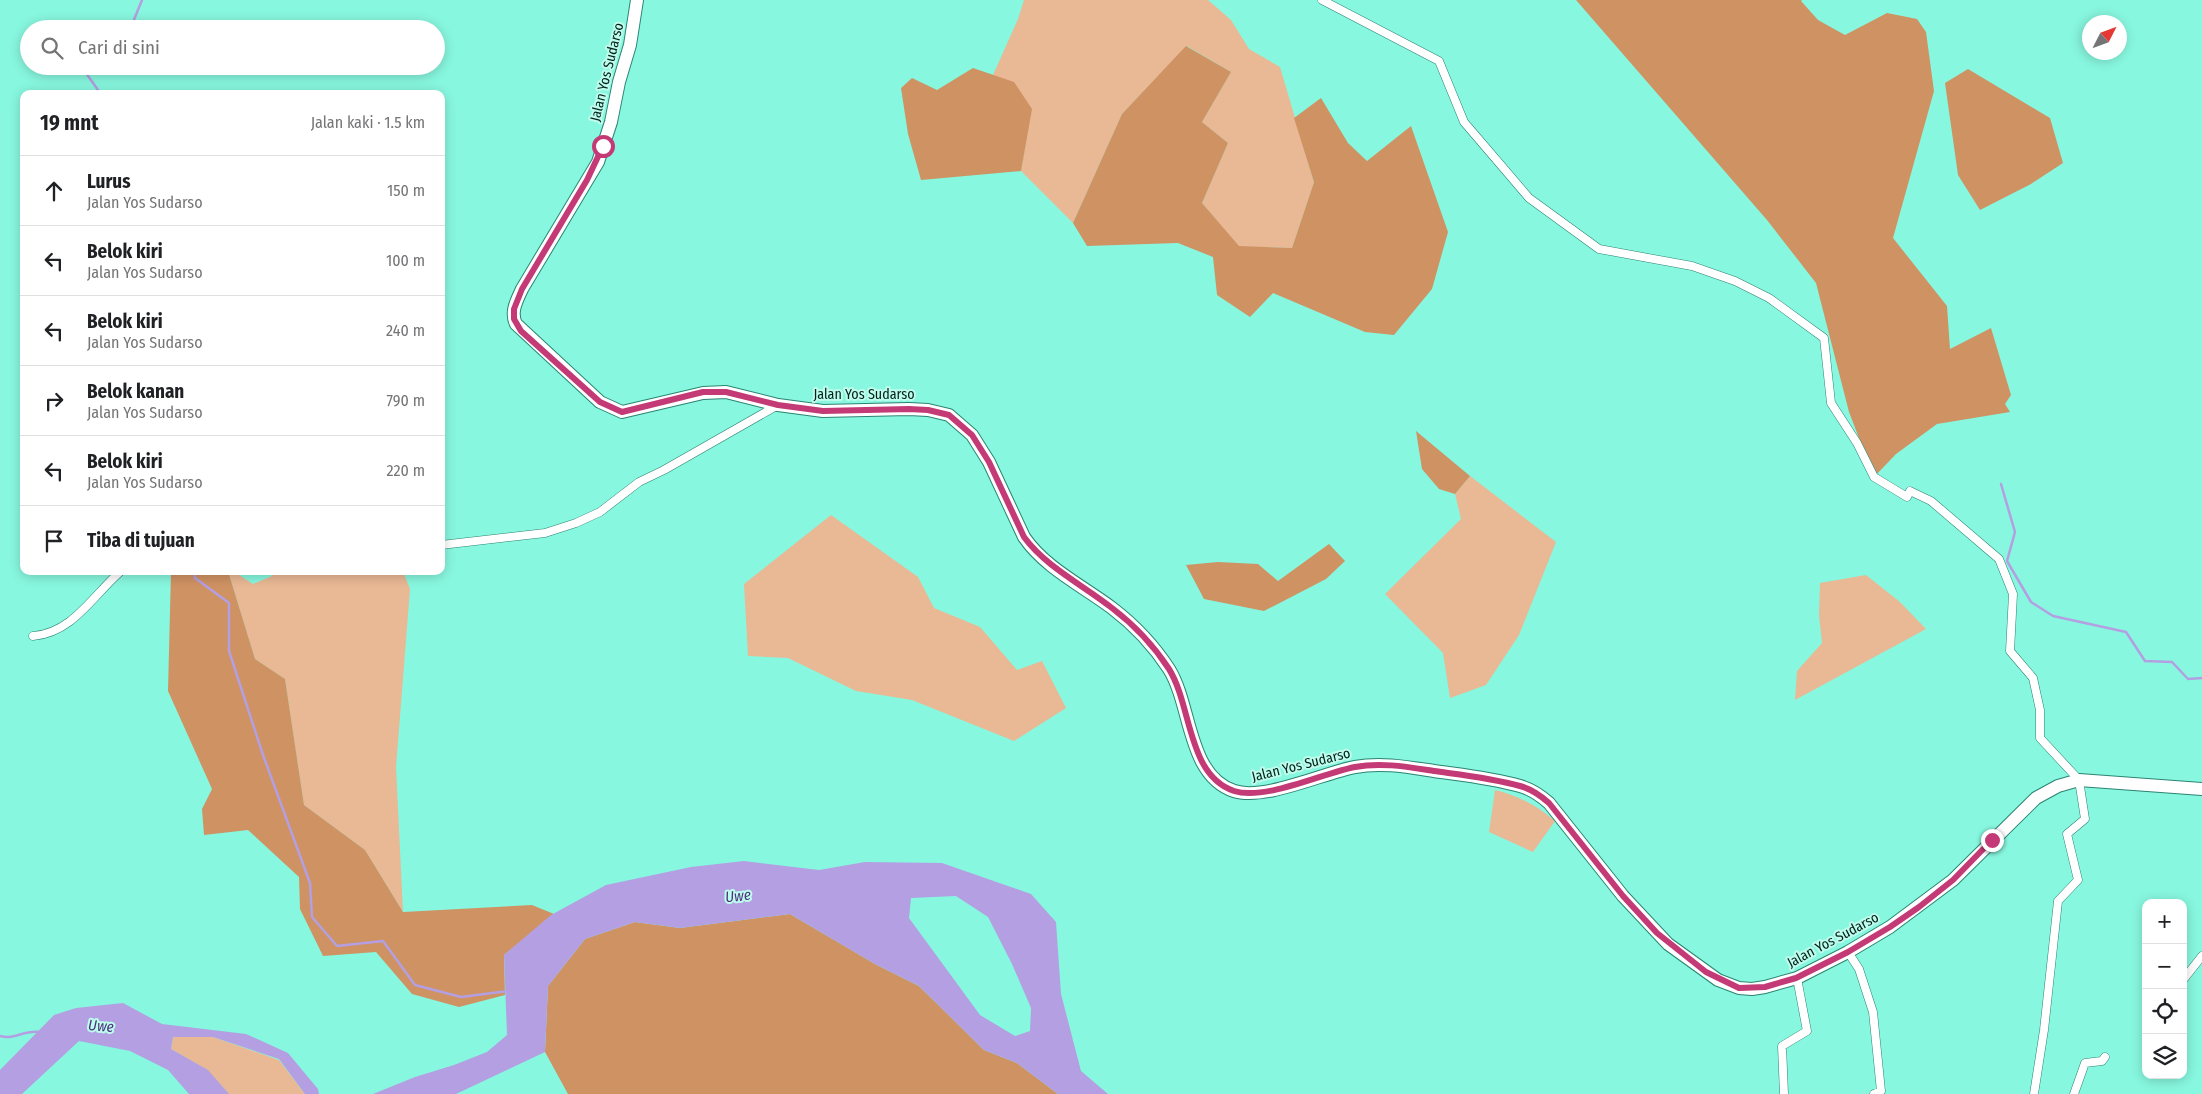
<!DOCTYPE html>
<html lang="id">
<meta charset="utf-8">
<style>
:root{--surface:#fff;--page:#f6f6f6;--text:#202124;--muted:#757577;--line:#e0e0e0}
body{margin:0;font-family:"Fira Sans Condensed",sans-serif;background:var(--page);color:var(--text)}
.controls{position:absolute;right:15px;bottom:15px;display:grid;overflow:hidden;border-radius:10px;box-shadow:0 2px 12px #0003}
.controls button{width:45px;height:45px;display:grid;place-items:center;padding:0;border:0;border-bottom:1px solid var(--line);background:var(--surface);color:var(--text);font:25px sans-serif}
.compass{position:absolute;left:2082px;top:15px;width:45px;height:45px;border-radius:50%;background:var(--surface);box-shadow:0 2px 12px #0003;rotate:48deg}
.stop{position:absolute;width:15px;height:15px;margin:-11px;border:4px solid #c33a76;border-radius:50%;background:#fff}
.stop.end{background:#c33a76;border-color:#fff;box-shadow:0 1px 5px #0008}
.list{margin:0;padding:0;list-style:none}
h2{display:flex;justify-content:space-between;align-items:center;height:65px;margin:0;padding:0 20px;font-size:21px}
h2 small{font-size:16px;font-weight:400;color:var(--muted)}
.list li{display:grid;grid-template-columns:32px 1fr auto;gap:15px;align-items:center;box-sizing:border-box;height:70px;padding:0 20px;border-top:1px solid var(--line)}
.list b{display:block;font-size:19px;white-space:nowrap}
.list p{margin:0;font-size:16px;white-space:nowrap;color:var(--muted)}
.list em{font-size:16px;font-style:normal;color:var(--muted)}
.icon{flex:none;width:28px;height:28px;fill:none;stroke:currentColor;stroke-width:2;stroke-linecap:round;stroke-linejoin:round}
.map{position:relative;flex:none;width:2202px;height:1094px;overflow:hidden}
.search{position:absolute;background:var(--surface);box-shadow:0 2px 12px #0003;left:20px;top:20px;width:425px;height:55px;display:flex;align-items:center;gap:12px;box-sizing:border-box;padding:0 18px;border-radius:28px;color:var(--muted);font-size:19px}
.panel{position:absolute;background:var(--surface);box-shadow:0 2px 12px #0003;left:20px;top:90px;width:425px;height:485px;border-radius:10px}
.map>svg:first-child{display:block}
</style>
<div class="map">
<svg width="2202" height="1094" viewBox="0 0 2202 1094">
<rect width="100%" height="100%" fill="#88f7df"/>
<path fill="#e9b894" d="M 1024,0 L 1208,0 L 1231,20 L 1249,49 L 1280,67 L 1314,182 L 1292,248 L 1239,247 L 1202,203 L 1228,143 L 1202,122 L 1231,72 L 1187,46 L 1122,114 L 1073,223 L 1021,171 L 1031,109 L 993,75 L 1018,19 Z
M 1470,476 L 1556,542 L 1519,635 L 1486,685 L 1450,698 L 1443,653 L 1385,594 L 1461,519 L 1455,494 Z
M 831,515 L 918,577 L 934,608 L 980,627 L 1017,670 L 1042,661 L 1066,708 L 1014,741 L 912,700 L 856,691 L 788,658 L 748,656 L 744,584 Z
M 228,571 L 233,571 L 253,584 L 270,577 L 278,571 L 403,571 L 410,589 L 396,767 L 403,912 L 365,850 L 304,805 L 285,679 L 255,659 Z
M 1866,575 L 1900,602 L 1926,629 L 1795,700 L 1797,671 L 1822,643 L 1819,615 L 1820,583 Z
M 1495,790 C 1519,796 1536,805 1555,821 L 1533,852 L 1489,832 Z
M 173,1037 L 213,1037 L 279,1060 L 305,1094 L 229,1094 L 207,1070 L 171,1049 Z"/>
<path fill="#cf9263" d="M 1576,0 L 1802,0 L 1801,1 L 1818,20 L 1845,35 L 1887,13 L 1917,19 L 1926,32 L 1934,91 L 1893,238 L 1947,306 L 1950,349 L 1991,328 L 2011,395 L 2005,404 L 2010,412 L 1937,424 L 1896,454 L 1874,477 L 1849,412 L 1816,283 L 1767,220 Z
M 1186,46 L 1231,72 L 1202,122 L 1228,143 L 1202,203 L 1239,246 L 1292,248 L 1314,182 L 1294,118 L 1321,98 L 1348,143 L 1367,161 L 1411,126 L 1448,232 L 1432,289 L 1394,335 L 1365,332 L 1273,293 L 1250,317 L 1217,295 L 1213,257 L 1178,243 L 1087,246 L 1073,223 L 1122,114 Z
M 973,68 L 1014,82 L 1032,109 L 1021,171 L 921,180 L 908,134 L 901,88 L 912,78 L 937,90 Z
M 1968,69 L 2050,118 L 2063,163 L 2031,184 L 1980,210 L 1958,175 L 1945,83 Z
M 1416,431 L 1470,476 L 1455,494 L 1439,489 L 1422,469 Z
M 1329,544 L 1345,561 L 1326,579 L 1264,611 L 1204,599 L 1186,565 L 1218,562 L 1258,564 L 1278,581 Z
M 171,571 L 228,571 L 255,659 L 285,679 L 304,805 L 365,850 L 403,912 L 532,905 L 554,914 L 504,955 L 505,995 L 459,1007 L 412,994 L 376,952 L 323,956 L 300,909 L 299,877 L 248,830 L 204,835 L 202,809 L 212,789 L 168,691 Z
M 790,914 L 875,964 L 919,986 L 984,1050 L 1017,1063 L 1058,1094 L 568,1094 L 545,1052 L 548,986 L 585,939 L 635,922 L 680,928 Z"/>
<path fill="#b39fe2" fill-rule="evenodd" d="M 744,861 L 819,870 L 865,862 L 942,863 L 1031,894 L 1056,922 L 1061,994 L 1081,1071 L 1108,1094 L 1058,1094 L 1017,1063 L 984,1050 L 919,986 L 875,964 L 790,914 L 680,928 L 635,922 L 585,939 L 548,986 L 545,1052 L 456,1094 L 373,1094 L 415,1077 L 454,1065 L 487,1052 L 507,1035 L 504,955 L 551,915 L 606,885 L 691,867 ZM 956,896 L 988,917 L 1012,964 L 1031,1008 L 1030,1031 L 1015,1036 L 980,1015 L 909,918 L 911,898 Z
M 123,1003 L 162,1024 L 246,1034 L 288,1053 L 318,1089 L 319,1094 L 305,1094 L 279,1059 L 213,1037 L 173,1037 L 171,1049 L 208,1070 L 229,1094 L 189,1094 L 168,1070 L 130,1051 L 79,1041 L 22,1094 L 0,1094 L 0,1070 L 54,1015 L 76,1008 Z"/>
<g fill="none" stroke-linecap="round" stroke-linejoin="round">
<path stroke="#b39fe2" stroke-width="2.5" d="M 128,29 L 131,27 L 142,0
M 81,66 L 98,90 L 98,94
M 2001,484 L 2015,532 L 2007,561 L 2031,602 L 2053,616 L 2126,632 L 2145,661 L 2172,662 L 2188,679 L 2202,678
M 194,571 L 195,578 L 229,603 L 229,651 L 263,755 L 310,883 L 312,917 L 337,946 L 383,941 L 415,985 L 461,997 L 508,991
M 0,1036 C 15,1040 23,1030 39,1032"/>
<defs>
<path id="street" d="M 1322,0 L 1439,61 L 1464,122 L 1529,198 L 1599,249 L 1692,266 L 1735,281 L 1769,298 L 1824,338 L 1831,403 L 1857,443 L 1874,477 L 1907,497 L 1910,491 L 1931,501 L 1999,559 L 2013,594 L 2010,651 L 2033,678 L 2040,710 L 2040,738 L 2079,780 L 2085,819 L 2067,834 L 2078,880 L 2058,901 L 2044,1030 L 2034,1094
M 441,545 L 545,533 L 576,523 L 600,512 L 639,482 L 664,470 L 778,405
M 33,636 C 73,633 94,594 121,571
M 1848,952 L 1859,969 L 1873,1012 L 1881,1091 L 1874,1094
M 2183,980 L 2202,956
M 1784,1094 L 1782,1046 L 1807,1031 L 1797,978
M 2074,1094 L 2085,1063 L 2102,1061 L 2105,1057"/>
<path id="primary" d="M 637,0 L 630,45 L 619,82 L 611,122 L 598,162 L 522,289 C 517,300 510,312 516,324 L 600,402 L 622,412 L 703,393 L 726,392 L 778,405 L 823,411 L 909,409 L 928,410 L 949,415 L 972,435 L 989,462 L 1024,537 C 1045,568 1083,586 1112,608 C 1133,624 1154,646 1169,669 C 1192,706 1187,775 1234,791 C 1264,801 1323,773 1355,767 C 1381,762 1408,767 1434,771 C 1462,775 1492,778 1520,786 C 1531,789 1540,795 1549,803 L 1623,896 L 1668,944 L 1718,980 L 1739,988 L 1752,989 L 1765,987 L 1797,978 L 1848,952 L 1890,927 L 1953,880 L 2036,798 L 2058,786 L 2079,780 L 2202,789"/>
</defs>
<use href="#street" stroke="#2b8473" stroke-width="9"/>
<use href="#primary" stroke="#2b8473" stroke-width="14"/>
<use href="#street" stroke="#fff" stroke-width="8"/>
<use href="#primary" stroke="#fff" stroke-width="12"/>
</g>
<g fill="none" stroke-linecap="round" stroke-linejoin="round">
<path stroke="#c33a76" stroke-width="6" d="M 603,146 L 587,180 L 522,289 L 514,309 L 514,319 L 521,331 L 600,402 L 622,412 L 703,392 L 726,392 L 778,405 L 823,411 L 909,409 L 928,410 L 949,415 L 972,435 L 989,462 L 1024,537 C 1046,567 1083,585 1112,608 C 1133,624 1154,646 1169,669 C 1192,706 1187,775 1234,791 C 1265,801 1323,773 1355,767 C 1381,762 1408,767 1434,771 C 1463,775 1492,778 1520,786 C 1531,789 1540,795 1549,803 L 1623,896 L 1657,933 L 1706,972 L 1739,988 L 1765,987 L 1796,978 L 1848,952 L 1890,927 L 1919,907 L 1953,880 L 1992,840"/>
</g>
<g text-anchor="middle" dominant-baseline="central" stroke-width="4" stroke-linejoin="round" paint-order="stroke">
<g font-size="14" fill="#002019" stroke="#befcec">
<text transform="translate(607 72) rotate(-76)">Jalan Yos Sudarso</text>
<text x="864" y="394">Jalan Yos Sudarso</text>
<text transform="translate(1301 765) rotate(-14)">Jalan Yos Sudarso</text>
<text transform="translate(1833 940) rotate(-28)">Jalan Yos Sudarso</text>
</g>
<g font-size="15" font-style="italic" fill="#4d307e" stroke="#befcec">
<text transform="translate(738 896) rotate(-6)">Uwe</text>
<text transform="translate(101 1026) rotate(4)">Uwe</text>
</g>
</g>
</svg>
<div class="controls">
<button>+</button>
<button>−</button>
<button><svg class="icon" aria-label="locate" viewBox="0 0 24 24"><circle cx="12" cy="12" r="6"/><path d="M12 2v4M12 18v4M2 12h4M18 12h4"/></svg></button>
<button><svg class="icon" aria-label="layers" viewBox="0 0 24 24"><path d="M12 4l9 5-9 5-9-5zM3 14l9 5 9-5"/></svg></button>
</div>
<svg class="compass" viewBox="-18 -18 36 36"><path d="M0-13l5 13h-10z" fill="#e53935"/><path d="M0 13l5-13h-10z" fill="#757577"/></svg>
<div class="stop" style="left:603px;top:146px"></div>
<div class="stop end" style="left:1992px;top:840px"></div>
<div class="search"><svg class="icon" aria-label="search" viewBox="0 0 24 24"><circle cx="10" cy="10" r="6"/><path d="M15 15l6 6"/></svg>Cari di sini</div>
<section class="panel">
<h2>19 mnt<small>Jalan kaki · 1.5 km</small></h2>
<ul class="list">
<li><svg class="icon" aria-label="ahead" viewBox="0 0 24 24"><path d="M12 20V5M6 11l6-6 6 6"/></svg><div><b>Lurus</b><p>Jalan Yos Sudarso</p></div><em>150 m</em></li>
<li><svg class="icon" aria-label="left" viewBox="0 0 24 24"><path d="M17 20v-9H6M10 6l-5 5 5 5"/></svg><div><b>Belok kiri</b><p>Jalan Yos Sudarso</p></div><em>100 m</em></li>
<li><svg class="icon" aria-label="left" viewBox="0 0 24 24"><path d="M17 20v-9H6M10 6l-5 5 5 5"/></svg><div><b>Belok kiri</b><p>Jalan Yos Sudarso</p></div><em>240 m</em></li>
<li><svg class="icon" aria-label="right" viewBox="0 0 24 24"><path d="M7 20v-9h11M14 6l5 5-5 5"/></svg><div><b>Belok kanan</b><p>Jalan Yos Sudarso</p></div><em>790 m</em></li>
<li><svg class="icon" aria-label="left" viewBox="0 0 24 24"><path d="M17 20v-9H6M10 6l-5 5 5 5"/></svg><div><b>Belok kiri</b><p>Jalan Yos Sudarso</p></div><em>220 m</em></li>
<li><svg class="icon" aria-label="arrive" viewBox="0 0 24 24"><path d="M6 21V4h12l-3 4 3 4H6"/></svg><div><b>Tiba di tujuan</b></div></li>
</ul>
</section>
</div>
